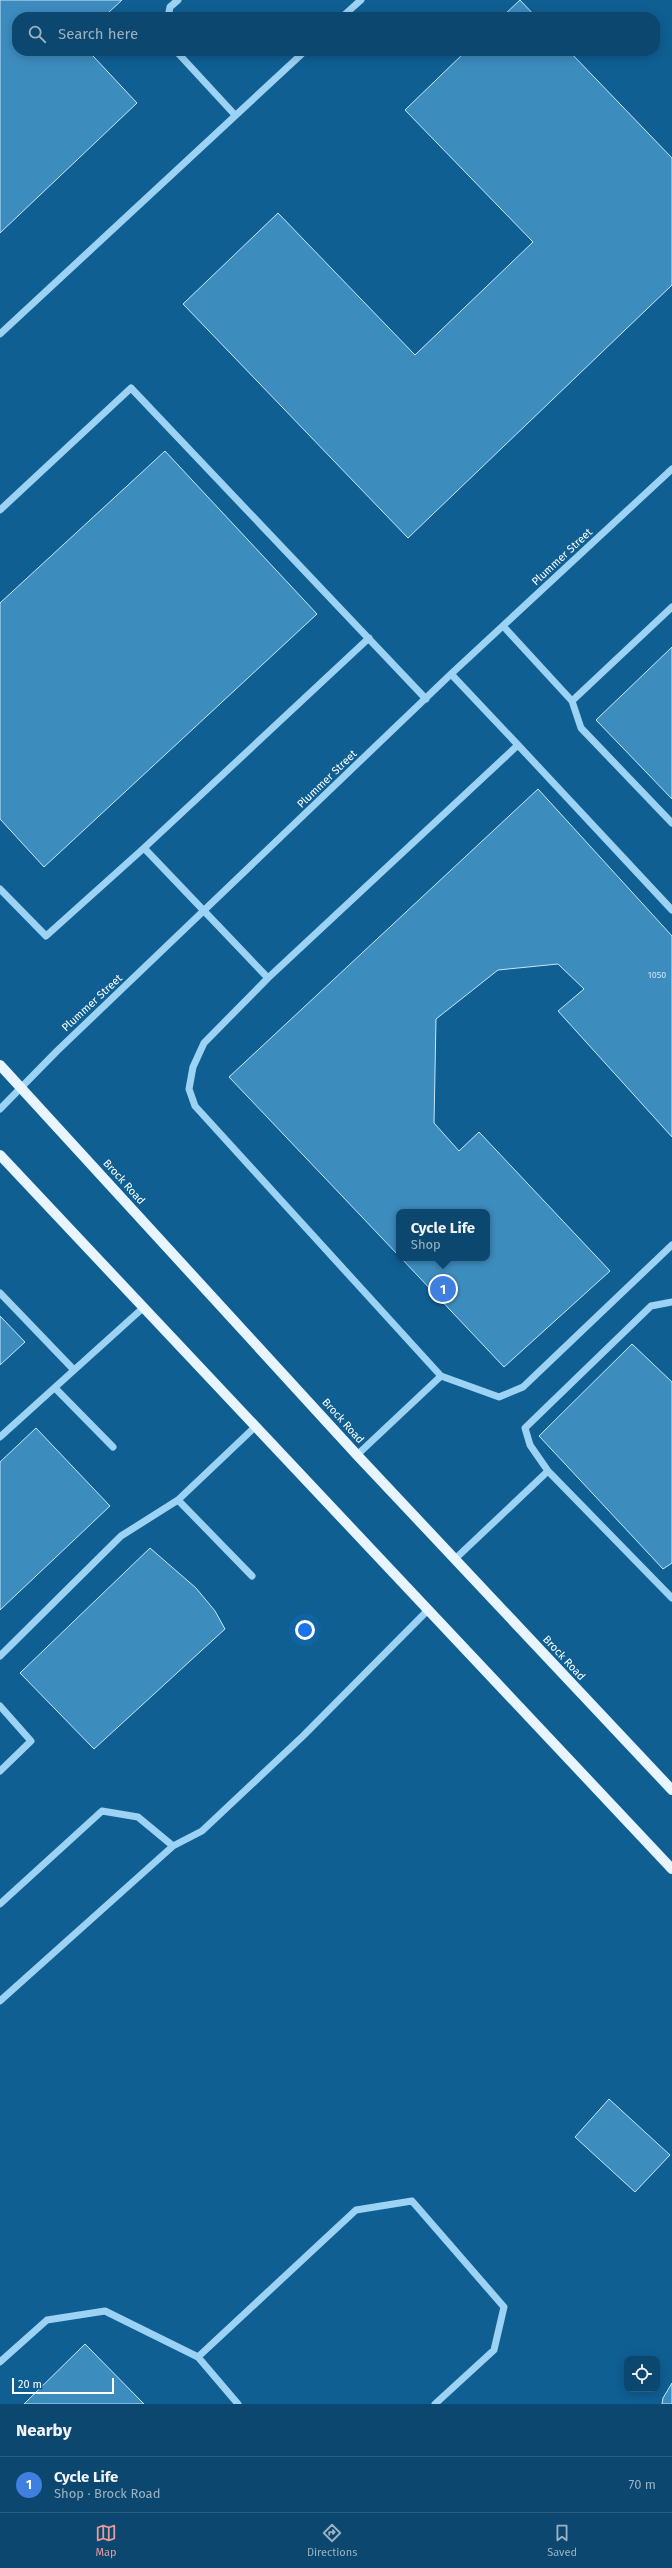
<!DOCTYPE html>
<meta charset="utf-8">
<style>
:root{--surface:#0b476e;--page:#144e73;--text:#f1f3f6;--muted:#9ab2c2;--line:#2b5f81;--accent:#e69b98}
body{margin:0;font-family:"Fira Sans",sans-serif;background:var(--page);color:var(--text)}
.controls{position:absolute;right:12px;bottom:12px;display:grid;overflow:hidden;border-radius:8px;box-shadow:0 2px 10px #0003}
.controls button{width:36px;height:36px;display:grid;place-items:center;padding:0;border:0;border-bottom:1px solid var(--line);background:var(--surface);color:var(--text);font:20px sans-serif}
.scale{position:absolute;left:12px;bottom:10px;width:102px;box-sizing:border-box;padding-left:4px;border:2px solid #fff;border-top:0;font-size:11px;line-height:14px;white-space:nowrap;color:#fff;-webkit-text-stroke:3px #0f5f93;paint-order:stroke}
.you{position:absolute;left:305px;top:1630px;width:14px;height:14px;margin:-10px;border:3px solid #fff;border-radius:50%;background:#1a73e8;box-shadow:0 0 0 6px #1a73e833}
.badge{display:grid;place-items:center;width:26px;height:26px;border-radius:50%;background:var(--accent);color:#fff;font-size:13px;font-weight:700}
.pin{position:absolute;translate:-50% -50%;border:2px solid #fff;box-shadow:0 1px 4px #0006}
.popup{position:absolute;left:396px;top:1209px;width:94px;height:52px;box-sizing:border-box;display:grid;place-content:center;border-radius:8px;background:var(--surface);filter:drop-shadow(0 1px 3px #0005);font-size:13px;white-space:nowrap;color:var(--muted)}
.popup b{font-size:15px;color:var(--text)}
.popup::after{content:'';position:absolute;left:50%;top:100%;margin-left:-8px;border:8px solid transparent;border-top-color:var(--surface)}
.list{margin:0;padding:0;list-style:none}
h2{display:flex;justify-content:space-between;align-items:center;height:52px;margin:0;padding:0 16px;font-size:17px}
h2 small{font-size:13px;font-weight:400;color:var(--muted)}
.list li{display:grid;grid-template-columns:26px 1fr auto;gap:12px;align-items:center;box-sizing:border-box;height:56px;padding:0 16px;border-top:1px solid var(--line)}
.list b{display:block;font-size:15px;white-space:nowrap}
.list p{margin:0;font-size:13px;white-space:nowrap;color:var(--muted)}
.list em{font-size:13px;font-style:normal;color:var(--muted)}
.icon{flex:none;width:22px;height:22px;fill:none;stroke:currentColor;stroke-width:2;stroke-linecap:round;stroke-linejoin:round}
.map{position:relative;flex:none;width:672px;height:2404px;overflow:hidden}
.search{position:absolute;background:var(--surface);box-shadow:0 2px 10px #0003;left:12px;right:12px;top:12px;height:44px;display:flex;align-items:center;gap:10px;box-sizing:border-box;padding:0 14px;border-radius:16px;color:var(--muted);font-size:15px}
.sheet{height:108px;background:var(--surface)}
nav{display:flex;justify-content:space-around;align-items:center;box-sizing:border-box;height:56px;border-top:1px solid var(--line);background:var(--surface);font-size:11px;color:var(--muted)}
nav a{display:grid;justify-items:center;gap:2px}
nav .on{color:var(--accent)}
.map>svg:first-child{display:block}
</style>
<div class="map">
<svg width="672" height="2404" viewBox="0 0 672 2404">
<rect width="100%" height="100%" fill="#0f5f93"/>
<path fill="#3d8cbe" stroke="#c3e8fe" d="M 0,0 L 122,0 L 108,13 L 111,17 L 17,17 L 17,51 L 99,51 L 93,56 L 137,103 L 0,233 Z
M 520,0 L 536,17 L 502,17 Z
M 466,51 L 569,51 L 672,158 L 672,285 L 408,538 L 183,304 L 278,213 L 415,355 L 533,242 L 405,110 Z
M 165,451 L 317,614 L 44,867 L 0,819 L 0,603 Z
M 672,647 L 672,799 L 596,720 Z
M 538,789 L 672,936 L 672,1137 L 558,1011 L 584,989 L 558,964 L 498,970 L 436,1019 L 434,1123 L 459,1151 L 479,1132 L 610,1271 L 504,1367 L 401,1258 L 487,1258 L 487,1212 L 399,1212 L 399,1256 L 229,1077 Z
M 0,1316 L 25,1342 L 0,1365 Z
M 632,1344 L 672,1382 L 672,1563 L 663,1569 L 539,1436 Z
M 36,1428 L 110,1506 L 0,1610 L 0,1462 Z
M 150,1548 L 196,1588 L 215,1611 L 225,1629 L 94,1749 L 20,1673 Z
M 609,2099 L 670,2155 L 635,2192 L 575,2137 Z
M 85,2344 L 144,2404 L 24,2404 Z
M 672,2383 L 672,2404 L 662,2404 L 663,2398 Z"/>
<g fill="none" stroke-linecap="round" stroke-linejoin="round">
<path stroke="#9cd2f4" stroke-width="7" d="M 168,17 L 170,7 L 178,0
M 342,17 L 361,0
M 176,51 L 235,115
M 0,334 L 305,51
M 0,510 L 131,388 L 426,699
M 504,627 L 572,701 L 672,607
M 451,674 L 518,745
M 572,701 L 581,728 L 672,823
M 144,848 L 268,978
M 0,889 L 46,936 L 144,848 L 369,638
M 672,910 L 518,745 L 268,978 L 204,1043 L 193,1067 L 189,1089 L 195,1106 L 441,1376 L 499,1397 L 523,1387 L 672,1245
M 0,1109 L 57,1051 L 451,674 L 672,469
M 0,1293 L 74,1370
M 56,1389 L 113,1447
M 0,1437 L 144,1307
M 357,1455 L 441,1376
M 548,1471 L 530,1445 L 525,1428 L 651,1306 L 672,1302
M 455,1559 L 548,1471 L 672,1598
M 252,1576 L 178,1500 L 256,1426
M 0,1656 L 121,1536 L 178,1500
M 0,1706 L 31,1741 L 0,1771
M 0,1904 L 102,1811 L 138,1817 L 173,1846
M 0,2001 L 173,1846 L 202,1831 L 303,1736 L 429,1609
M 0,2362 L 47,2320 L 105,2311 L 198,2357
M 238,2404 L 198,2357 L 356,2210 L 412,2201 L 504,2307 L 494,2350 L 435,2404"/>
<path stroke="#e8f5ff" stroke-width="10" d="M 0,1065 L 357,1455 L 672,1790
M 0,1155 L 672,1869"/>
</g>
<g text-anchor="middle" dominant-baseline="central" stroke-width="3" stroke-linejoin="round" paint-order="stroke">
<g font-size="9" fill="#cee2ef">
<text x="657" y="975">1050</text>
</g>
<g font-size="11" fill="#fff" stroke="#0f5f93">
<text transform="translate(562 557) rotate(-43)">Plummer Street</text>
<text transform="translate(327 779) rotate(-44)">Plummer Street</text>
<text transform="translate(92 1003) rotate(-43)">Plummer Street</text>
<text transform="translate(124 1182) rotate(48)">Brock Road</text>
<text transform="translate(343 1421) rotate(48)">Brock Road</text>
<text transform="translate(564 1658) rotate(47)">Brock Road</text>
</g>
</g>
</svg>
<div class="controls">
<button><svg class="icon" aria-label="locate" viewBox="0 0 24 24"><circle cx="12" cy="12" r="6"/><path d="M12 2v4M12 18v4M2 12h4M18 12h4"/></svg></button>
</div>
<div class="scale">20 m</div>
<div class="you"></div>
<div class="pin badge" style="left:443px;top:1289px;background:#3f7fe0">1</div>
<div class="popup"><b>Cycle Life</b>Shop</div>
<div class="search"><svg class="icon" aria-label="search" viewBox="0 0 24 24"><circle cx="10" cy="10" r="6"/><path d="M15 15l6 6"/></svg>Search here</div>
</div>
<section class="sheet">
<h2>Nearby<small></small></h2>
<ul class="list">
<li><span class="badge" style="background:#3f7fe0">1</span><div><b>Cycle Life</b><p>Shop · Brock Road</p></div><em>70 m</em></li>
</ul>
</section>
<nav>
<a class="on"><svg class="icon" aria-label="map" viewBox="0 0 24 24"><path d="M3 6l6-2 6 2 6-2v14l-6 2-6-2-6 2zM9 4v14M15 6v14"/></svg>Map</a>
<a><svg class="icon" aria-label="directions" viewBox="0 0 24 24"><path d="M12 3l9 9-9 9-9-9zM9 14v-3h6M13 9l2 2-2 2"/></svg>Directions</a>
<a><svg class="icon" aria-label="saved" viewBox="0 0 24 24"><path d="M7 4h10v16l-5-4-5 4z"/></svg>Saved</a>
</nav>
